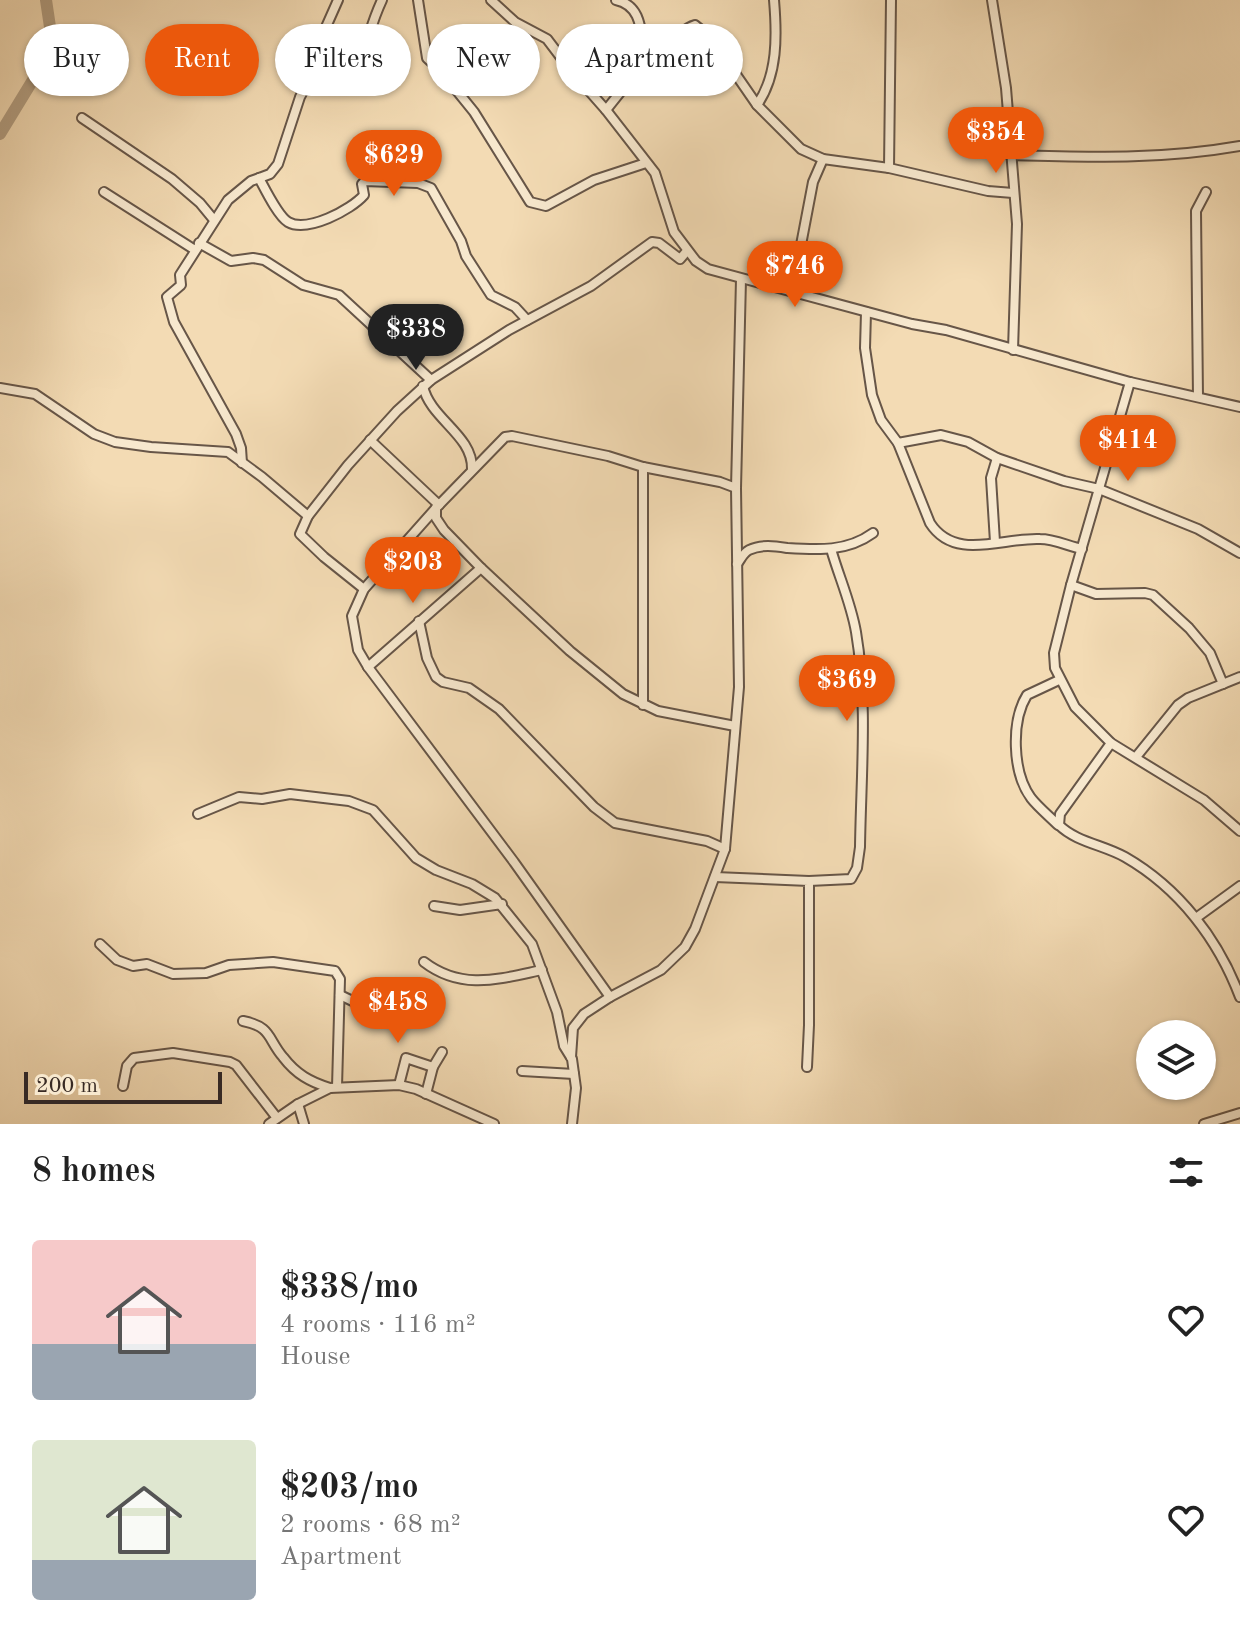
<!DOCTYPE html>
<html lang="en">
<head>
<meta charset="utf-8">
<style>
	body { margin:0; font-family:"Old Standard TT",serif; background:#f2f2f2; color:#222; height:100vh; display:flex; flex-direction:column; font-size:30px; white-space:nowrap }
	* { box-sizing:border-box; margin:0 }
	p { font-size:26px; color:#767676 }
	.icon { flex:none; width:44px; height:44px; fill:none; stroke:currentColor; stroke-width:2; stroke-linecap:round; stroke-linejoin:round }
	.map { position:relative; height:1124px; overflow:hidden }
	.details { display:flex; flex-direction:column; background:#fff; flex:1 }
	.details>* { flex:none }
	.banner { position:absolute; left:24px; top:24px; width:800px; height:72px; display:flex; gap:16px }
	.tools { position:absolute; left:1136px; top:1020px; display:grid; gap:16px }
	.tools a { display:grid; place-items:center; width:80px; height:80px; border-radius:50%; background:#fff; box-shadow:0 2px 6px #0004; font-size:40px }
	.scale { position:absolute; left:24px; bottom:20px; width:198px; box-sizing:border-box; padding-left:8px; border:4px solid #382a24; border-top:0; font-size:22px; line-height:28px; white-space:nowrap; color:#382a24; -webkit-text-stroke:6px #f7e8ce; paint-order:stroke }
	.price { position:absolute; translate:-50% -68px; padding:0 18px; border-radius:28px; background:#ea580c; color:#fff; font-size:26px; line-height:52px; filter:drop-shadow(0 2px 4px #0008) }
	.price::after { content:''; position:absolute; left:50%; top:48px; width:24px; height:18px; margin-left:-12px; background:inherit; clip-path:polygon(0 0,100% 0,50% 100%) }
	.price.selected { background:#222; color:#fff }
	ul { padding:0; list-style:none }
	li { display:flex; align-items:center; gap:24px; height:200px; padding:0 32px }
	li span { display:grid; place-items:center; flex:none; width:224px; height:160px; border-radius:8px; color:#555 }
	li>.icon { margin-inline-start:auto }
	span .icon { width:96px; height:96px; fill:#fffc; stroke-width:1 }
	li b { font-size:34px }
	h2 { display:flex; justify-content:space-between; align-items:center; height:96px; padding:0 32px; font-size:34px }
	.chip { padding:0 28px; border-radius:36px; background:#fff; box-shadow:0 2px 6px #0004; font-size:28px; line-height:72px }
	.chip.selected { background:#ea580c; color:#fff }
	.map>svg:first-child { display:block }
</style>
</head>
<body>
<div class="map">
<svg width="1240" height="1124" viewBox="0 0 1240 1124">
	<rect width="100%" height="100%" fill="#f3dbb4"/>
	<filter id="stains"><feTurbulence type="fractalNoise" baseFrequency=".0025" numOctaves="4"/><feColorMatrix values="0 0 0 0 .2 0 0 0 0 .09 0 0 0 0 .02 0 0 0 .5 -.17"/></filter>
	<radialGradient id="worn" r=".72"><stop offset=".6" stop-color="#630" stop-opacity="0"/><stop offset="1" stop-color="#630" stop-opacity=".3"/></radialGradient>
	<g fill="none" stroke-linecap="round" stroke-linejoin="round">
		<polyline stroke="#b39f83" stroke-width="12" points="0,134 53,47 46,0"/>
		<g stroke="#675648" stroke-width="12">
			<g id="minor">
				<polyline points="418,0 427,58 440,70 474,112 530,202 546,206 594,180 646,163"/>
				<polyline points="491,0 515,22 547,39 569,68 606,110 655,173 674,232 696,261 708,269 912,324 946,330 1130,382 1240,407"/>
				<polyline points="992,0 1006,88 1017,224 1013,350"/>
				<path d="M 646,60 C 666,56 675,31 695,25 L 710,37 L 757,105 L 801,149 L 823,159 L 889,168 L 988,191 L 1013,193"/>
				<polyline points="308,82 352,88"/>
				<path d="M 355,88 C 363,58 369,28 382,0"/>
				<path d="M 757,105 C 778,75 777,35 774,0"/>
				<path d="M 606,110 L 646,60 C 640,38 645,6 616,0"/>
				<polyline points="82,118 172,179 200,203 214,220"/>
				<path d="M 1010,155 C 1090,157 1161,160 1240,146"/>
				<polyline points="889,168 891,0"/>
				<path d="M 259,178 C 265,189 278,216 288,222 C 307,233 351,210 364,195 L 362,184 L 365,181 L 418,183 L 431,188 L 461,241 L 466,256 L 491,295 L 515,307 L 527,320"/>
				<polyline points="104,192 195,250"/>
				<polyline points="199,243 231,261 253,258 264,260 303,285 339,295 431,380"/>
				<polyline points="792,292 813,182 823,159"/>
				<path d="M 866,312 L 865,348 L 872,395 L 881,420 L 898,443 L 930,523 C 955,562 1003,537 1040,539 C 1054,539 1068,546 1082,549"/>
				<polyline points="1130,382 1071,585 1054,653 1055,668 1075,707 1111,743 1204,800 1240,831"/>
				<path d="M 423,386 C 430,419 473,435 472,469"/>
				<polyline points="0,388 35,394 94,434 115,442 151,447 228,452 262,477 308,516"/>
				<polyline points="1198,397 1196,211 1206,192"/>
				<polyline points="370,440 439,505"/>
				<polyline points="898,443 941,435 968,442 997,458 1064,481 1099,489 1198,529 1240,553"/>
				<polyline points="242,463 241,448 236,434 174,322 167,297 181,285 180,275 228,200 251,181 270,174 278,164 300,97 308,82 318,45 338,0"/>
				<polyline points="436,508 436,518 444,530 481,568 570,651 623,694 658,711 735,726"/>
				<polyline points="995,542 991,478 997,458"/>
				<path d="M 737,564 C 741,559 743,553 749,550 C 761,544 775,546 787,548 C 818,550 847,552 873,533"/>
				<polyline points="1071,585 1096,594 1145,593 1153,595 1189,628 1210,653 1223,684"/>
				<polyline points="364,589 324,557 300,534 308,516 348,465 397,411 431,380 509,330 591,286 652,242 659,243 680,259 687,251"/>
				<polyline points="419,621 427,658 436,677 443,682 469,688 499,709 594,807 615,823 707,841 725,849"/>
				<polyline points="368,667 481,568"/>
				<polyline points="643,705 643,467"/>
				<path d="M 1111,743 L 1060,814 L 1059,825 C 1076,842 1104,845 1125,857 C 1179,888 1218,939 1240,997"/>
				<polyline points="1136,757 1178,705 1188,698 1240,677"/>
				<polyline points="198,814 239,797 262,799 290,794 349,801 373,810 416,858 436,870 472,884 495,898 532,944 557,1012 564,1046 572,1059 576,1088 572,1124"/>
				<path d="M 1058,825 C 1049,816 1038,807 1031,798 C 1012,772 1011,721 1027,695 L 1059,680"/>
				<polyline points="715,877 809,881 809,1025 807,1067"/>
				<path d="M 809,881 L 851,879 L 857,868 L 860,847 C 861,775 868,703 856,632 C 851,603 839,577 831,549"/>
				<polyline points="434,906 460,910 502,904"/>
				<polyline points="1196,918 1240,886"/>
				<polyline points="100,944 117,960 133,966 147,964 173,974 206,973 229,965 273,962 335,971 340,979 337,1087"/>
				<path d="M 424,962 C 462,991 499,979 542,970"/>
				<polyline points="340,995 400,1024"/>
				<polyline points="610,997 514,862 368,667 358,650 352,616 364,589 436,508 505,437 512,436 608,456 643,467 720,482 736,488"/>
				<path d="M 243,1021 C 272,1027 267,1038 283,1057 C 296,1074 310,1082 330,1088"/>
				<polyline points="571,1057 573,1028 584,1014 610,997 661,970 685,947 695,929 725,849 739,687 736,488 741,279"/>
				<polyline points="522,1071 574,1074"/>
				<polyline points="399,1085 406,1058 433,1067"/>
				<polyline points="123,1086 127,1066 134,1058 173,1053 230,1062 236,1065 277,1118"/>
				<polyline points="426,1094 433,1067 442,1052"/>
				<polyline points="298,1104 304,1124"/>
				<polyline points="269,1124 298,1104 330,1088 399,1085 416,1089 494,1124"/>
				<polyline points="1204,1124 1240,1113"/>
			</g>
		</g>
		<use href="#minor" stroke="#f7e8ce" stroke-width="8"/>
	</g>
	<rect width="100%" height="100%" filter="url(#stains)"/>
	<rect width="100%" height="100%" fill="url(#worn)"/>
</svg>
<div class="tools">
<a><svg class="icon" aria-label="layers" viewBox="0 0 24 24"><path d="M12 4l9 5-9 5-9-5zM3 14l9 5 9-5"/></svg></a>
</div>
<div class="scale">200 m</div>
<b class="price" style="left:996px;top:175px">$354</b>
<b class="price" style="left:394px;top:198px">$629</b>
<b class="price" style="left:795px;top:309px">$746</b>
<b class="price selected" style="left:416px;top:372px">$338</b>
<b class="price" style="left:1128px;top:483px">$414</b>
<b class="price" style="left:413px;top:605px">$203</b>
<b class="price" style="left:847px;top:723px">$369</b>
<b class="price" style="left:398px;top:1045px">$458</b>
<div class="banner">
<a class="chip">Buy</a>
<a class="chip selected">Rent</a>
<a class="chip">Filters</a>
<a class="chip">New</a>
<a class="chip">Apartment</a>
</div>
</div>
<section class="details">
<h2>8 homes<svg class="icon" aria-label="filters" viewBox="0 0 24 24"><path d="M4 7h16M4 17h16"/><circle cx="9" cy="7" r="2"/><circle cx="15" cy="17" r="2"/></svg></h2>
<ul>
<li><span style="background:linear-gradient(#f6c9c9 65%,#9aa5b1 0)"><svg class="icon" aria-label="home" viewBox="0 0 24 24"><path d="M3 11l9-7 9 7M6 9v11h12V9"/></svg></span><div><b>$338/mo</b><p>4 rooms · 116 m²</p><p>House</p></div><svg class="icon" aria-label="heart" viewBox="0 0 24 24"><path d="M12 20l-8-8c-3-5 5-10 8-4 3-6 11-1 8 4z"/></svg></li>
<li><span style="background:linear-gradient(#dfe7d0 75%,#9aa5b1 0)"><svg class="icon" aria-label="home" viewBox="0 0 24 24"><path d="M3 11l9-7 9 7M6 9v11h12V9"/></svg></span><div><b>$203/mo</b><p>2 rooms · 68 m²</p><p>Apartment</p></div><svg class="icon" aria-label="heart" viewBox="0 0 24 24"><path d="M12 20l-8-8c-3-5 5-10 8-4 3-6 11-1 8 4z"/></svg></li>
</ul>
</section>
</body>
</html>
